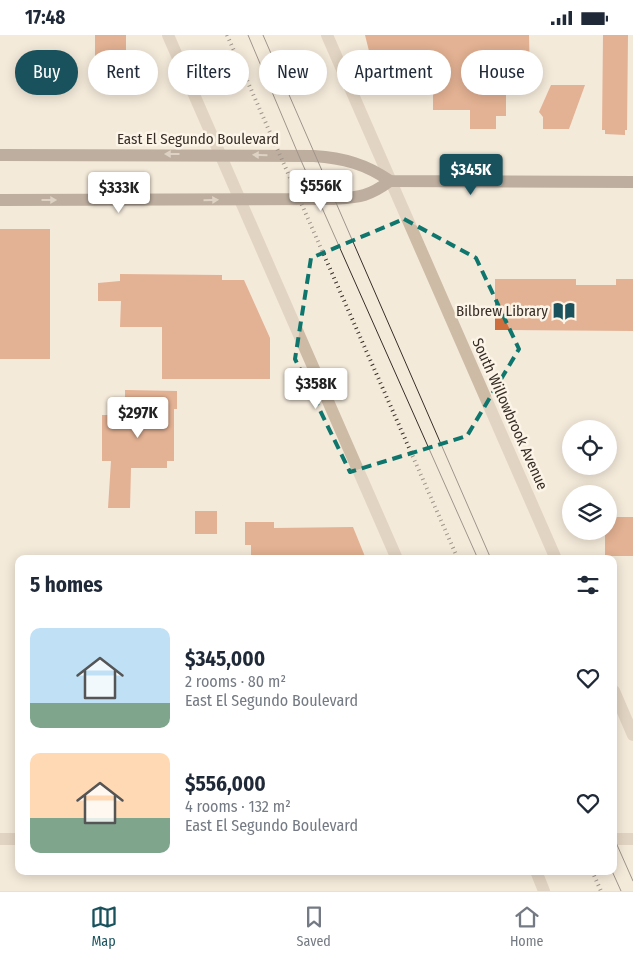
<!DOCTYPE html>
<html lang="en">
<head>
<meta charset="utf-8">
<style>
	body { margin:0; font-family:"Fira Sans Condensed",sans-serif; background:#f2f2f3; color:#1f2937; height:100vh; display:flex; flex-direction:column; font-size:19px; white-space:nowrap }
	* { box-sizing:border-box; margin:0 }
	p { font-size:16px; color:#747a83 }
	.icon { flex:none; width:28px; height:28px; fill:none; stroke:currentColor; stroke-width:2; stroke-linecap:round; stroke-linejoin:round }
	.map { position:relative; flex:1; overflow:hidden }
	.side { position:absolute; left:15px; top:520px; width:602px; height:320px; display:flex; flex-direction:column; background:#fff; border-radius:10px; box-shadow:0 2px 12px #0003 }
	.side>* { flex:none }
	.guide { position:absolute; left:15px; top:15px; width:604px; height:45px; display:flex; gap:10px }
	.controls { position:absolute; left:562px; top:385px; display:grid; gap:10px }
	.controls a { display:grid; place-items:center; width:55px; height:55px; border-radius:50%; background:#fff; box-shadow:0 2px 12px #0003; font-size:25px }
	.price { position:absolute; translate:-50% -42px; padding:0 11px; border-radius:5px; background:#fff; color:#222; font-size:16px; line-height:32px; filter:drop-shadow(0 1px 2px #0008) }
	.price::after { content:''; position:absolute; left:50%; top:30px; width:15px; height:11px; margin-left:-8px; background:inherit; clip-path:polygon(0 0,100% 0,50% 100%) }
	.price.current { background:#19525d; color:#fff }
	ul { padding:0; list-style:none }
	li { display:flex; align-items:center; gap:15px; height:125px; padding:0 15px }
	li span { display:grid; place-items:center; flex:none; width:140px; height:100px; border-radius:10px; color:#555 }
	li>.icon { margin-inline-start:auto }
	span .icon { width:60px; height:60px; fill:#fffc; stroke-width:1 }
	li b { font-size:21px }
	h2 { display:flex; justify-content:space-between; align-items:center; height:60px; padding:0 15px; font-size:21px }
	.chip { padding:0 18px; border-radius:22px; background:#fff; box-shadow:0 2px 12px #0003; font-size:18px; line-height:45px }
	.chip.current { background:#19525d; color:#fff }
	.status { display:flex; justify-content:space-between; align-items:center; height:35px; padding:0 25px; background:#fff; direction:ltr }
	.status svg { height:14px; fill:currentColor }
	.dock { display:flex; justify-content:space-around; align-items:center; height:70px; border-top:1px solid #e0e1e3; background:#fff; font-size:14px; color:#747a83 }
	.dock a { display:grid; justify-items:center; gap:2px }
	.dock .current { color:#19525d }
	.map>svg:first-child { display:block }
</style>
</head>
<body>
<div class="status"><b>17:48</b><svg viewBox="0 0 49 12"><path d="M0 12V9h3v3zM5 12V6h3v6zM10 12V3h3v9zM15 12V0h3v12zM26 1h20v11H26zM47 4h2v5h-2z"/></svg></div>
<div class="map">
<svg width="633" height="856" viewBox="0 0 633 856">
	<rect width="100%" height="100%" fill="#f4eada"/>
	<g fill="#cf6e3d">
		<polygon points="95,0 126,0 126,19 142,19 142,43 126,43 126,52 106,52 106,43 95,43"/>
		<polygon points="365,0 529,0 530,45 516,45 506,30 506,81 496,81 496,94 470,94 470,75 433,75 433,56 382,57 376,44"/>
		<polygon points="603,0 628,0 627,95 625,95 625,100 605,99 605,95 602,95"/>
		<polygon points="551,50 585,50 569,94 543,94 543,82 539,77"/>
		<rect x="0" y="194" width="50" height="130"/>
		<polygon points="120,239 222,240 222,245 244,245 270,303 270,344 162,344 162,292 120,292 121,266 98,266 98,248 120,246"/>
		<polygon points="495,244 576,244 576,250 616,250 616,244 633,244 633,296 495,295"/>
		<polygon points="125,355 177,356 177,374 174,374 174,426 167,426 167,433 131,433 130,473 108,473 111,426 102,426 102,380 112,380 112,376 125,376"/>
		<rect x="195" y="476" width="22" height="23"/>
		<polygon points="609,482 633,482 633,521 605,521 605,496 609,496"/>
		<polygon points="245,487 274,487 274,493 353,492 366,524 251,524 251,510 245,510"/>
	</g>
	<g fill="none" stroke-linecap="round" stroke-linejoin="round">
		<g stroke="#cdbba5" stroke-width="12">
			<polyline points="168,0 397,524"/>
			<polyline points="327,0 556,524"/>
			<polyline points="614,656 633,700"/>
			<polyline points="0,804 19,804"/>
			<polyline points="614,804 633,804"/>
			<polyline points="536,836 544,856"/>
		</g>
		<g stroke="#7b6757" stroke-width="12">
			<path d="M 0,120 L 314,121 C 343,123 366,129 390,146 L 633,147"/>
			<path d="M 0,165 L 333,164 C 360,162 368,162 390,146"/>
		</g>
		<g stroke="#382e27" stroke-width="1">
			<polyline points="248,0 299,121 478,524"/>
			<polyline points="263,0 491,524"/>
			<polyline points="614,803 633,846"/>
			<polyline points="612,836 621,856"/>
		</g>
		<g stroke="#382e27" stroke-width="4" stroke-dasharray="1 4" stroke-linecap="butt">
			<polyline points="227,0 458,524"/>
			<polyline points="592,836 601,856"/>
		</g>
	</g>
	<defs><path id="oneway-solid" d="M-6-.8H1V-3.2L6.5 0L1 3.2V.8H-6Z" transform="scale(1.25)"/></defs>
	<g fill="#c1b5a6">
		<use href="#oneway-solid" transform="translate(172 119) rotate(180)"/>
		<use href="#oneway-solid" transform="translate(260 120) rotate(-179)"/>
		<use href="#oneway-solid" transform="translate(49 165)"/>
		<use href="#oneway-solid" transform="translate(211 165) rotate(-2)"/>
	</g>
	<path d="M0 0H633V856H0ZM 404,184 L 476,223 L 519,314 L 467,401 L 350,437 L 295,324 L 311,223 Z" fill="#f4eada" fill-opacity=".55" fill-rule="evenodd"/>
	<path fill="none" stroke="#0f766e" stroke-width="4" stroke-dasharray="10 6" stroke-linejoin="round" d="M 404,184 L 476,223 L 519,314 L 467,401 L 350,437 L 295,324 L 311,223 Z"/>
	<defs>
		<g id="library-bare" transform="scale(1.725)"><path d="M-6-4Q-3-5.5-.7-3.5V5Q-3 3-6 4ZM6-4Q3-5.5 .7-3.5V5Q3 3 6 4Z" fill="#19525d" stroke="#fbf4e7" stroke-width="2.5" paint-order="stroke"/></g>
	</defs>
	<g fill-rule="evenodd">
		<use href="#library-bare" x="564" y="276"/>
	</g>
	<g text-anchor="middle" stroke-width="5" stroke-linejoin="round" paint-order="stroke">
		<g font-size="15" fill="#382e27" stroke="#fbf4e7">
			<text x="198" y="109">East El Segundo Boulevard</text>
			<text transform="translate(510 379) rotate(66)" y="5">South Willowbrook Avenue</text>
		</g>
		<g font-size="15" fill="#382e27" stroke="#fbf4e7" text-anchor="end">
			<text x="548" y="281">Bilbrew Library</text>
		</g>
	</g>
</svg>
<div class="controls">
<a><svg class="icon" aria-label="locate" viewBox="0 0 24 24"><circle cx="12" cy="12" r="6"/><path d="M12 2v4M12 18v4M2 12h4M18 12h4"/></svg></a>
<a><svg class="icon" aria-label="layers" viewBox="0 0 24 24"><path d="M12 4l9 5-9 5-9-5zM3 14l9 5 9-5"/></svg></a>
</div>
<b class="price current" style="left:471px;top:161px">$345K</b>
<b class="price" style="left:321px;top:177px">$556K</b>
<b class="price" style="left:119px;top:179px">$333K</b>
<b class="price" style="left:316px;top:375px">$358K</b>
<b class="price" style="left:138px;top:404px">$297K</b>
<div class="guide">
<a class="chip current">Buy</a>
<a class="chip">Rent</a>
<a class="chip">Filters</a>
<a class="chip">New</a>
<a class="chip">Apartment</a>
<a class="chip">House</a>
</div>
<section class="side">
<h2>5 homes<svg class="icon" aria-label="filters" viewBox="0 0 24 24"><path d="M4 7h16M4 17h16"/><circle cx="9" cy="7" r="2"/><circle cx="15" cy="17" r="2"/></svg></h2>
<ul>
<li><span style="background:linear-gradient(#bfe0f5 75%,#7fa58c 0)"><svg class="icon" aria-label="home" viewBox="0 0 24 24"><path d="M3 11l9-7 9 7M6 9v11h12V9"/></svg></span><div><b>$345,000</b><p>2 rooms · 80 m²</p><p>East El Segundo Boulevard</p></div><svg class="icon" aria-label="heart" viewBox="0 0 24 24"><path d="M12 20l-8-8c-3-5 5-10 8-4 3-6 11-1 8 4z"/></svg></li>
<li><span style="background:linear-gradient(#ffd9b3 65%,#7fa58c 0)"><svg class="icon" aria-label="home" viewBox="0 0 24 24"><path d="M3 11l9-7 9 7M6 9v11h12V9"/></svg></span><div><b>$556,000</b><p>4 rooms · 132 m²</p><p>East El Segundo Boulevard</p></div><svg class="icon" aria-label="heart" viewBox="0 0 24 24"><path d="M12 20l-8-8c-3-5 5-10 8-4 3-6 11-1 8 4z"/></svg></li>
</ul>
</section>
</div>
<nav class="dock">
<a class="current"><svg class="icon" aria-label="map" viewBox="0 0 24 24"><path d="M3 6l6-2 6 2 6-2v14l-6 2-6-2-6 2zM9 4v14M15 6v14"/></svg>Map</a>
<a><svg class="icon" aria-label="saved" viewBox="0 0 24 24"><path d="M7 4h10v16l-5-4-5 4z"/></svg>Saved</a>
<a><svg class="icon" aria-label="home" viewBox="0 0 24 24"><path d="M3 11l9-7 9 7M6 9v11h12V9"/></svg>Home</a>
</nav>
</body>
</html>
